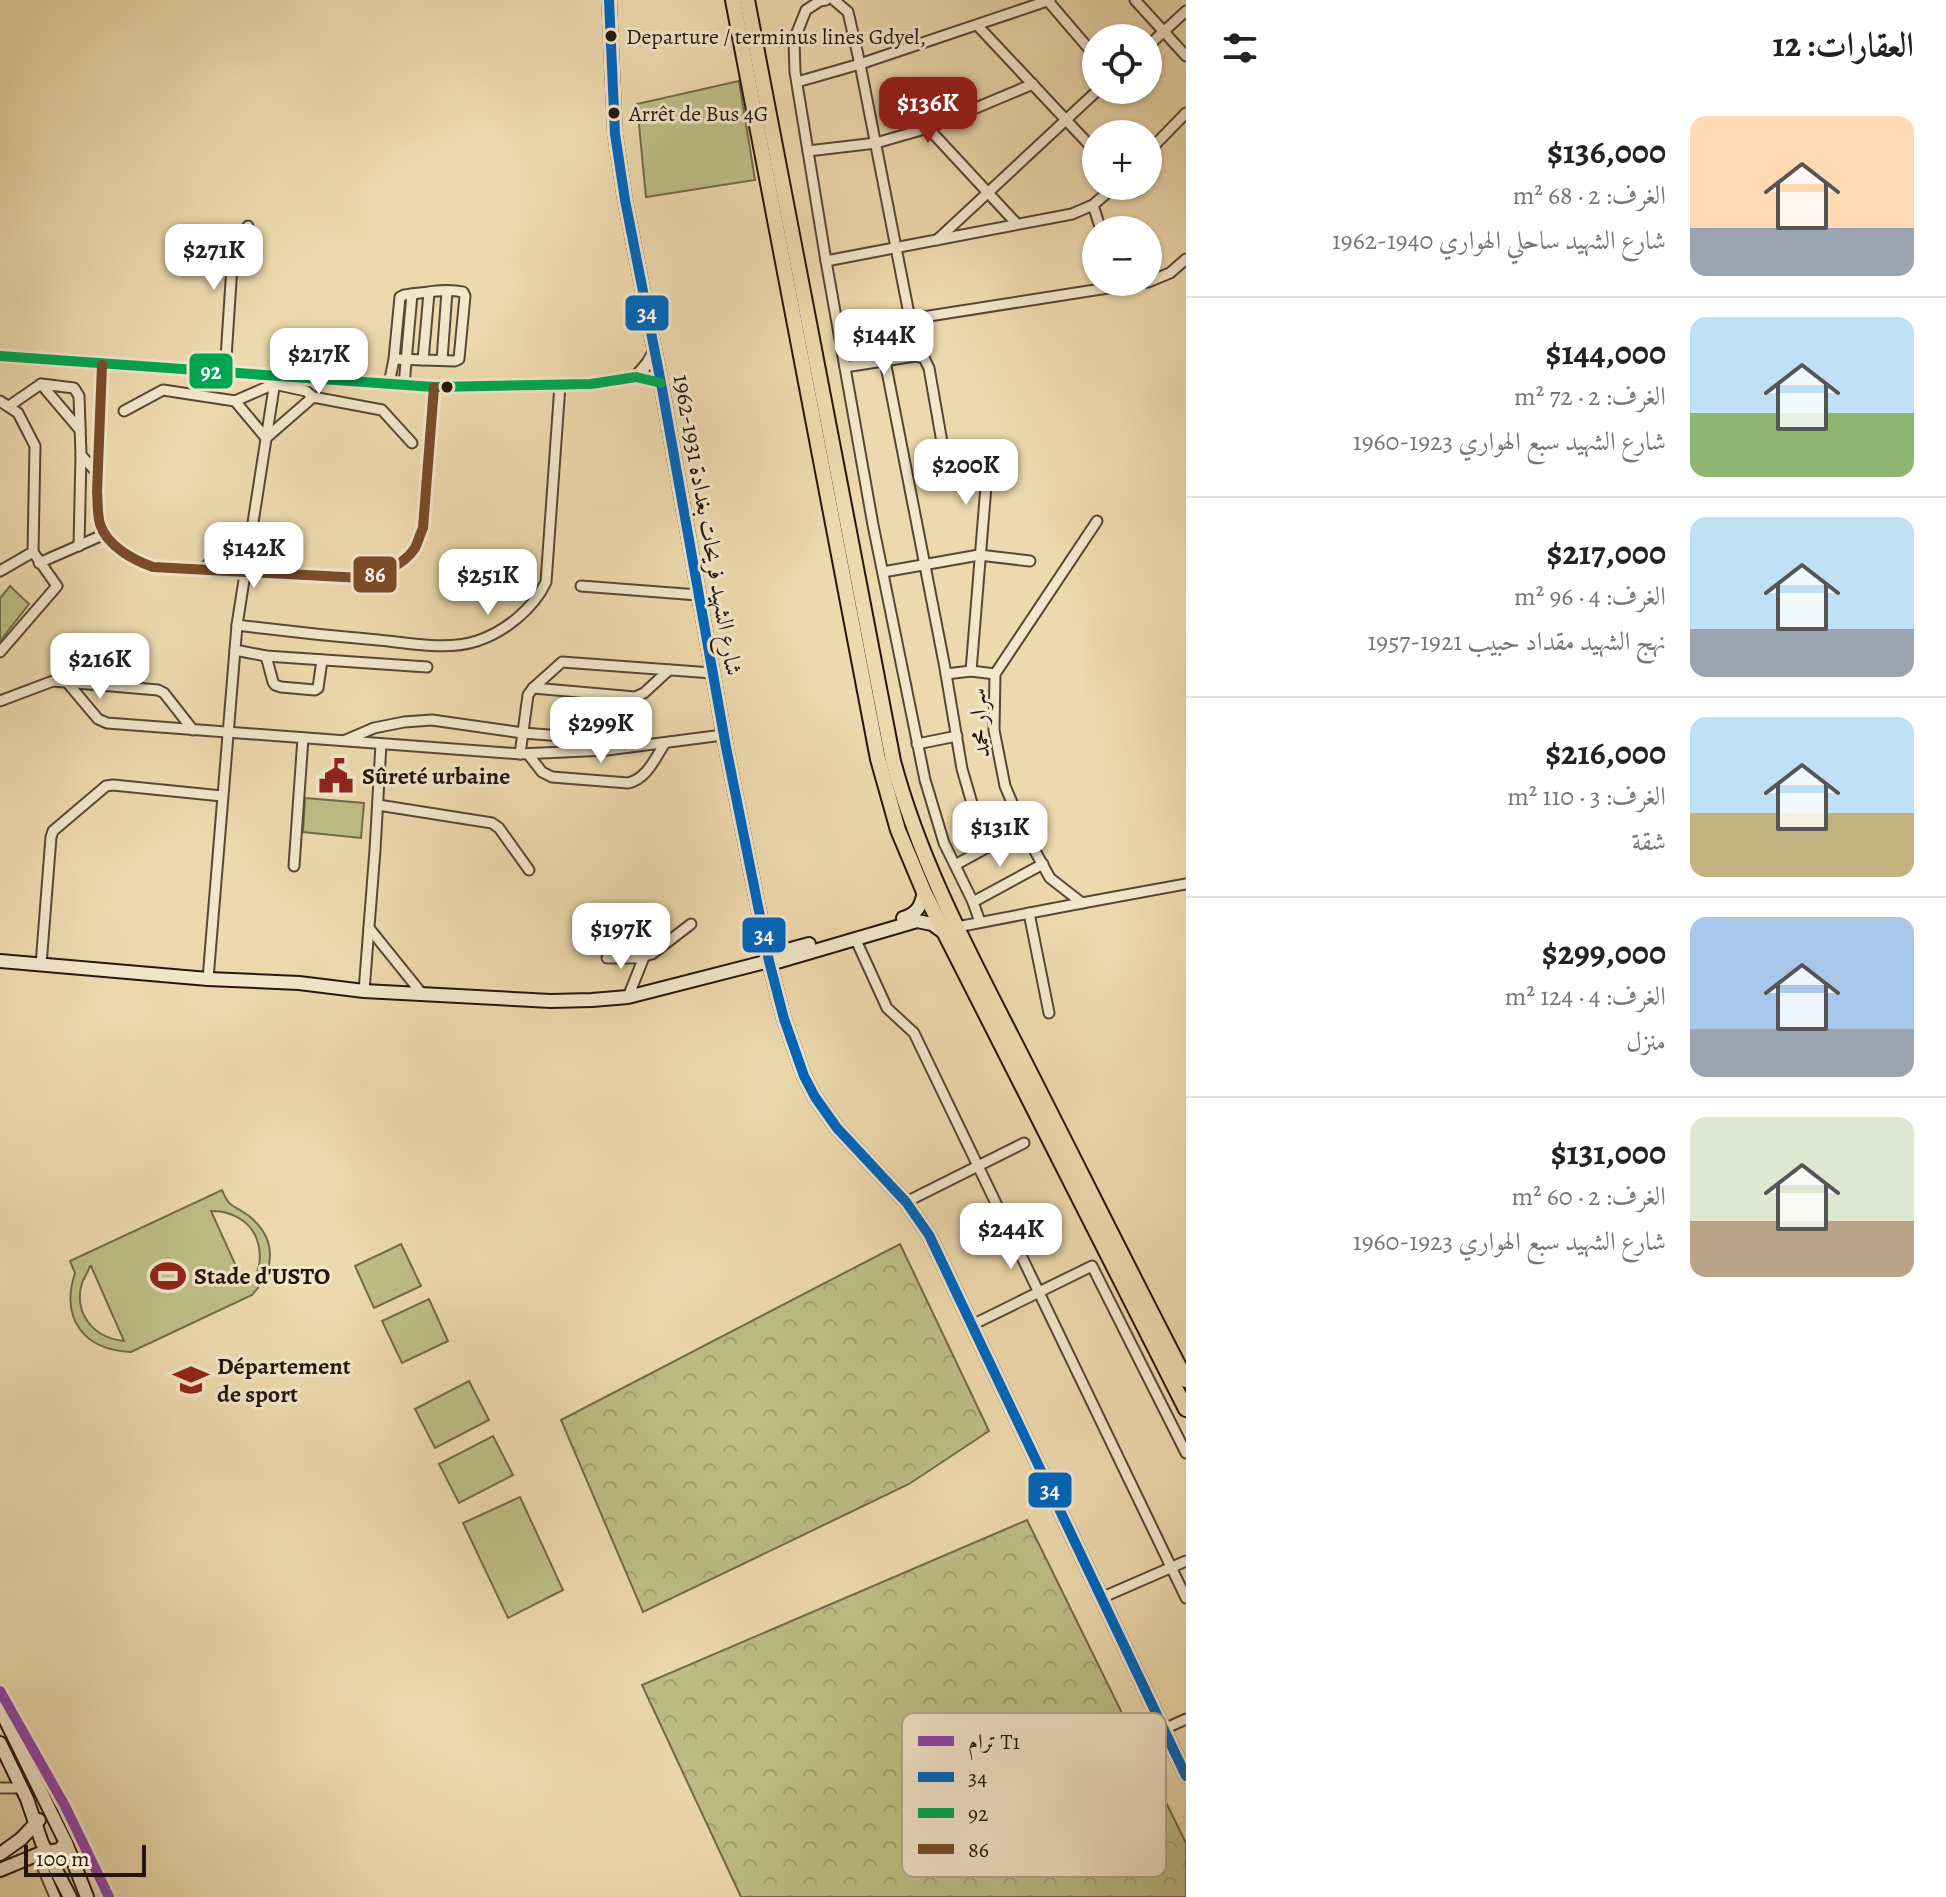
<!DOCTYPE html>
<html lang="ar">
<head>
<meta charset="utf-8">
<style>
	body { margin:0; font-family:Alegreya,Amiri,serif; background:#f2f2f2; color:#222; direction:rtl; height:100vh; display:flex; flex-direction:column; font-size:30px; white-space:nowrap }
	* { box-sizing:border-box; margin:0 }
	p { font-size:26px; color:#767676 }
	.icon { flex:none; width:44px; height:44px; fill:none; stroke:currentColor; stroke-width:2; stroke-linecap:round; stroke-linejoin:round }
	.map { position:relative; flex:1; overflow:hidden; direction:ltr }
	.details { display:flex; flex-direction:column; background:#fff; width:760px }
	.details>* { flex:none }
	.controls { position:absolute; left:1082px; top:24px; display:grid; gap:16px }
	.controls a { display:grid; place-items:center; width:80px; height:80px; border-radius:50%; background:#fff; box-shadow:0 2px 6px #0004; font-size:40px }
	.scale { position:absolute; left:24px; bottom:20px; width:122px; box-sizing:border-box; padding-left:8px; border:4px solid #26150e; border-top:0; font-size:22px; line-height:28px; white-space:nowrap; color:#26150e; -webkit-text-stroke:6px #f3e6ca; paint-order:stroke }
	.price { position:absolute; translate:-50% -68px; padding:0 18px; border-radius:16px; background:#fff; color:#222; font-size:26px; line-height:52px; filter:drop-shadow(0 2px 4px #0008) }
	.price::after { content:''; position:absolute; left:50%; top:48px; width:24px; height:18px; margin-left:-12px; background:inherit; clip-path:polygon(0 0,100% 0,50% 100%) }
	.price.active { background:#8f2418; color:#fff }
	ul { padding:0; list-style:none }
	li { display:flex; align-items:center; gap:24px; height:200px; padding:0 32px }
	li+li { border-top:2px solid #e0e0e0 }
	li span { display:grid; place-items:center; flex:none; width:224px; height:160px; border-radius:16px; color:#555 }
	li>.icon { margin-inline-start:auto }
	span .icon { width:96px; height:96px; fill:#fffc; stroke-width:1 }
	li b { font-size:34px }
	h2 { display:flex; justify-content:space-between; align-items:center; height:96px; padding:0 32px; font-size:34px }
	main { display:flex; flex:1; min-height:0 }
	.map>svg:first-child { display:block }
</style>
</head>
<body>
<main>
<section class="details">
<h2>العقارات: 12<svg class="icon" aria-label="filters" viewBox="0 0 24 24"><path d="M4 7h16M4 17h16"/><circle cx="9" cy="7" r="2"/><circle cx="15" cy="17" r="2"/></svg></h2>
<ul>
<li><span style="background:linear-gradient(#ffd9b3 70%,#9aa5b1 0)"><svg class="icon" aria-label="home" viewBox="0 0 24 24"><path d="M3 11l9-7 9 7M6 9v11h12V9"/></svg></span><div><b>$136,000</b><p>الغرف: 2 · 68 m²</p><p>شارع الشهيد ساحلي الهواري 1940-1962</p></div></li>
<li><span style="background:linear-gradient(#bfe0f5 60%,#8fb573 0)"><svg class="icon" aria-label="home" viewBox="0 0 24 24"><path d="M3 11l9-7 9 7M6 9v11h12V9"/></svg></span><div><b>$144,000</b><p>الغرف: 2 · 72 m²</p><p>شارع الشهيد سبع الهواري 1923-1960</p></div></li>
<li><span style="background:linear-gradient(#bfe0f5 70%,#9aa5b1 0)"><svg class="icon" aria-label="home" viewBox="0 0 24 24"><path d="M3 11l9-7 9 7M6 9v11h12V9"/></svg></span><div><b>$217,000</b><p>الغرف: 4 · 96 m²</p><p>نهج الشهيد مقداد حبيب 1921-1957</p></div></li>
<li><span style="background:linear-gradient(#bfe0f5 60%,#c2b280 0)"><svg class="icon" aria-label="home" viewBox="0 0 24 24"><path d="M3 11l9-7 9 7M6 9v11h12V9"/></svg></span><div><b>$216,000</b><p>الغرف: 3 · 110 m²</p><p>شقة</p></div></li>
<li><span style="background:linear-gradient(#a9c7e8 70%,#9aa5b1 0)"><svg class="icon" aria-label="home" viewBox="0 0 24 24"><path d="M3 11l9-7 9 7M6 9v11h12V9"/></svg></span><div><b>$299,000</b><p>الغرف: 4 · 124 m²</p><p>منزل</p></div></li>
<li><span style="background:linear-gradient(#dfe7d0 65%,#b9a48a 0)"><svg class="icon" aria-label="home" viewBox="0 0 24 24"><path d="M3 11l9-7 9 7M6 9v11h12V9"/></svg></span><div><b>$131,000</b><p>الغرف: 2 · 60 m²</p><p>شارع الشهيد سبع الهواري 1923-1960</p></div></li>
</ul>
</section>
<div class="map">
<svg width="1186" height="1897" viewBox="0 0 1186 1897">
	<defs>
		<pattern id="forest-crowns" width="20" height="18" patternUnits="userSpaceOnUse" patternTransform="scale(2)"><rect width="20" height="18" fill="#bebe86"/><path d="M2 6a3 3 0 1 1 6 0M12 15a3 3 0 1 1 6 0" fill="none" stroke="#a3a272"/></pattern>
	</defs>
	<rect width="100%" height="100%" fill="#edd9ad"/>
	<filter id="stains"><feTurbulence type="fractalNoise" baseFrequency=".0025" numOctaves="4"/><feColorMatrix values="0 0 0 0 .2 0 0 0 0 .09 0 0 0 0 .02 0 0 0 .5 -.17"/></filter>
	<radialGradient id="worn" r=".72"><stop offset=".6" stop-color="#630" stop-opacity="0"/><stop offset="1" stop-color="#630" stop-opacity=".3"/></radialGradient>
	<g fill="url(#forest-crowns)" stroke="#726a4a" stroke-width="2">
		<polygon points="900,1244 989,1431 909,1484 643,1612 561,1420"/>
		<polygon points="1027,1520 1186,1843 1186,1897 741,1897 642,1685"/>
	</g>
	<g fill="#bebe86" stroke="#726a4a" stroke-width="2" fill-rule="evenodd">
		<polygon points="739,81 755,180 646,197 637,104"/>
		<polygon points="10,586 29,604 0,641 0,598"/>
		<polygon points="305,798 364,803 361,838 303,832"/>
		<path d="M 222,1190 C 230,1210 234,1204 249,1216 C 277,1239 276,1269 252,1295 L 131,1352 C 84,1350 60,1319 75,1273 L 70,1261 ZM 211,1211 C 223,1211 237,1215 247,1224 C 264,1240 265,1274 245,1286 ZM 90,1266 L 91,1266 L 124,1341 C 94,1338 73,1314 82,1283 C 84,1278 88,1272 90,1266 Z"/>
		<polygon points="401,1244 421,1286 374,1308 355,1266"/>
		<polygon points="429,1299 448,1341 402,1363 382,1321"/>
		<polygon points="469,1381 489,1420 435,1448 415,1409"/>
		<polygon points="493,1436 513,1475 459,1503 439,1464"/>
		<polygon points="520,1497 563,1590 508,1618 463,1523"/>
	</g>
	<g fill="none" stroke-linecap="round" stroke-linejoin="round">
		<g stroke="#584636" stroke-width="13">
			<g id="minor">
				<polyline points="826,0 820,1 806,10 794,40 795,72 826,261 873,525 925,780 944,843 973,902 980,922"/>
				<polyline points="834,0 848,12 860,64 910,319"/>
				<polyline points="1135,0 1186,56"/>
				<polyline points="1048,1 1096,57"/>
				<polyline points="977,25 1096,152"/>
				<polyline points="1148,46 1186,11"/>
				<polyline points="797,82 860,64 1050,0"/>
				<polyline points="928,128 1017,224"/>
				<polyline points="808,151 876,143 928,128 1033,84"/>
				<polyline points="1148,152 1186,113"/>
				<polyline points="1129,186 1136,191"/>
				<polyline points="1093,205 1101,230"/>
				<polyline points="937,240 1098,90"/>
				<polyline points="826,261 1072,214 1093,205 1115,186"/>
				<polyline points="1148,282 1170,273 1186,259"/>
				<polyline points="839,333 910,319 1146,282"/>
				<polyline points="423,360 429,293"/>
				<polyline points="442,360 447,291"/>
				<polyline points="885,361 945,668 962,769 976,817 987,847"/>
				<path d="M 102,365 L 97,492 C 98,502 97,513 100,524 C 107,546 133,560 153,567 L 362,578 C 382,573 403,566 415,548 C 418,542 420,534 423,528 L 434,387"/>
				<polyline points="845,367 915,356 924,358 929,368 943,448 978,474 986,486 971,671"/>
				<polyline points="225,373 232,266 236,246 248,226"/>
				<polyline points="41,384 80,430"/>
				<path d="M 389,384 L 394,359 L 400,297 L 404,295 C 423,293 445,288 463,292 L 465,296 L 459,359 L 455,361 L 394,359"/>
				<polyline points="404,385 412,294"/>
				<polyline points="0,401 18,413 35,446 33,552 0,571"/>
				<polyline points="235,401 266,438 313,397 382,410 412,443"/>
				<polyline points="9,406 41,384 74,388 79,396 81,455 98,474"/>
				<polyline points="124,411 163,390 235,401 274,384 306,391 313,397"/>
				<polyline points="79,546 81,455"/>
				<polyline points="39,563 105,534"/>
				<polyline points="201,570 252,528 293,575"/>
				<polyline points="883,572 979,555 1030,561"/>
				<polyline points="581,586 698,595"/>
				<path d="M 237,625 C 284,631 331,636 378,640 C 410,643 446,651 477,641 C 505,632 534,608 546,582 L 560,385"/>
				<polyline points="235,650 266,656 427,667"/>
				<polyline points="0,652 57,586 33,552"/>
				<polyline points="266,656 273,682 275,685 281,687 315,690 318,688 322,660"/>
				<polyline points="946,674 971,671 995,674"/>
				<polyline points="66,681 98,719 107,723 520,754 607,750 723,735"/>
				<polyline points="533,688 635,697 644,693 669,670"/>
				<polyline points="0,701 53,681 158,690 164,693 193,730"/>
				<polyline points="346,740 374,728 404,722 432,720 523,733 600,739"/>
				<polyline points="917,744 957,736"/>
				<polyline points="520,754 528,695 533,688 562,662 712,673"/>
				<path d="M 528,754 L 542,772 L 552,777 L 628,783 C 647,779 655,758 665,743"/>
				<polyline points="378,805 492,823 499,828 529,870"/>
				<polyline points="955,865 1023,828"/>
				<polyline points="294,866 303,738"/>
				<polyline points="973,902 1043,864"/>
				<polyline points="1082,903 1186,884"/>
				<polyline points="1029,913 1049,1013"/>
				<polyline points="957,927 1082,903 1050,878 1025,833 1005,786 994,730 995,674 1097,521"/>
				<polyline points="369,928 423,995"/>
				<polyline points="855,938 887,1008 914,1033 1186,1598"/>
				<polyline points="607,958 636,958 652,954 691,924"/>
				<polyline points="41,965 51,837 53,831 106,786 113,785 222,796"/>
				<polyline points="208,979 237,625 276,375"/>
				<polyline points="364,991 375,850 381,744"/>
				<polyline points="628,997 644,957"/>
				<polyline points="906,1202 1024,1143"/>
				<polyline points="972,1325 1092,1266 1186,1453"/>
				<polyline points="1101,1598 1186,1561"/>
				<polyline points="1164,1729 1186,1719"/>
				<polyline points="0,1788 21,1788"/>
				<polyline points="37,1854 55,1897"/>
			</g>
		</g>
		<g stroke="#584636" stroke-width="15">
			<g id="tertiary">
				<polyline points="0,356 434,387 591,384 636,377 661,383"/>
				<polyline points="636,377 648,363 654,352"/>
			</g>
		</g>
		<g stroke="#26150e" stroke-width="16">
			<g id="secondary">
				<polyline points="609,0 615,134 625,200 661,383 726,747 769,961 784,1019 804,1076 815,1097 837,1128 906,1202 929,1235 1186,1776"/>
				<path d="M 903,918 C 918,914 921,905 924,892"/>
				<polyline points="0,961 208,979 299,983 364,991 551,1001 592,1000 628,997 769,961 777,962 917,921 932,924 943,932"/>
				<polyline points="769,961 776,953 809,944"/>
				<polyline points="0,1709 66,1843 87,1897"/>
				<polyline points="0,1743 27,1799 42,1843 70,1897"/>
				<polyline points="0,1854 21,1839 39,1820"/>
				<polyline points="0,1870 41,1853 59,1850 66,1843"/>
			</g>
		</g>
		<g stroke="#26150e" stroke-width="18">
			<g id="trunk">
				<polyline points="733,0 878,759 898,830 924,892 1186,1409"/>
				<path d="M 747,0 L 893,761 C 921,867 975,964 1024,1061 C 1078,1167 1131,1274 1186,1380"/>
			</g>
		</g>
		<use href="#minor" stroke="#f3e6ca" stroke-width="9"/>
		<use href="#tertiary" stroke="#f3e6ca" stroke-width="11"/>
		<use href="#secondary" stroke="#f3e6ca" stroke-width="12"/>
		<use href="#trunk" stroke="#edd9ad" stroke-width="14"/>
		<g stroke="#f3e6ca" stroke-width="16">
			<polyline id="bus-1" points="609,0 615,134 625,200 661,383 726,747 769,961 784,1019 804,1076 815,1097 837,1128 906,1202 929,1235 1186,1776"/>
		</g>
		<g stroke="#f3e6ca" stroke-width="16">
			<polyline id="bus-2" points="0,356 434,387 591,384 636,377 661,383"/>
		</g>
		<g stroke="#f3e6ca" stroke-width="16">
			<path id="bus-3" d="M 102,365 L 97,492 C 98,502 97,513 100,524 C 107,546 133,560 153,567 L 362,578 C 382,573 403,566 415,548 C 418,542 420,534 423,528 L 434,387"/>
		</g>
		<use href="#bus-1" stroke="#0065bd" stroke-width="10"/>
		<use href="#bus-2" stroke="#00a651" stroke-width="10"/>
		<use href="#bus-3" stroke="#7a4b2a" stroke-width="10"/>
		<g stroke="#f3e6ca" stroke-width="16">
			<polyline id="tram-1" points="0,1691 65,1806 109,1897"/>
		</g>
		<use href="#tram-1" stroke="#8e44ad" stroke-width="10"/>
	</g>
	<defs>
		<g id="civic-bare" transform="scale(2.76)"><path d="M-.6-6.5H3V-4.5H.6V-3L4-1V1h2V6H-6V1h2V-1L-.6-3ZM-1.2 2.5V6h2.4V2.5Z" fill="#8f2418" stroke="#f3e6ca" stroke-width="2.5" paint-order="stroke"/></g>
		<g id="stadium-bare" transform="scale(2.76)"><path d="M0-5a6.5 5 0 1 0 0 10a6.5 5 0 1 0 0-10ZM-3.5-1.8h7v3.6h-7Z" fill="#8f2418" stroke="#f3e6ca" stroke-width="2.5" paint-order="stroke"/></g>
		<g id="university-bare" transform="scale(2.76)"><path d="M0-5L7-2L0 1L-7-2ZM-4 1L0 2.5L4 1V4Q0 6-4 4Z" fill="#8f2418" stroke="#f3e6ca" stroke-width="2.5" paint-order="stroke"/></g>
	</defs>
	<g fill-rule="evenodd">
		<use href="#civic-bare" x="336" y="776"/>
		<use href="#stadium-bare" x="168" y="1276"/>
		<use href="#university-bare" x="191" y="1380"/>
	</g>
	<g fill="#26150e" stroke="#f3e6ca" stroke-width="3">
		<circle cx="611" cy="36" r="7"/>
		<circle cx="614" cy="113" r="7"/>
		<circle cx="447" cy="387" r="7"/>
	</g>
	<g text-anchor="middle" stroke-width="6" stroke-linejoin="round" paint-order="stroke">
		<g font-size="22" fill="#26150e" stroke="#f3e6ca" text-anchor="start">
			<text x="626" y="44">Departure / terminus lines Gdyel,</text>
			<text x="629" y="121">Arrêt de Bus 4G</text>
		</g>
		<g font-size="24" fill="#26150e" stroke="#f3e6ca">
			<text transform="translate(708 525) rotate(80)" y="8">شارع الشهيد فريحات بغدادة 1931-1962</text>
			<text transform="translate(979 723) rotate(-94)" y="8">سرار محمد</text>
		</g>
		<g font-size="24" font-weight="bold" fill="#26150e" stroke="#f3e6ca" text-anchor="start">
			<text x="362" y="784">Sûreté urbaine</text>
			<text x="194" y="1284">Stade d'USTO</text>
			<text x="217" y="1374">Département<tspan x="217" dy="28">de sport</tspan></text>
		</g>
	</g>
	<rect x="902" y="1713" width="264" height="164" rx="12" fill="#f3e6ca" stroke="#b6a792" stroke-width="2"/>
	<rect x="918" y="1736" width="36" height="10" fill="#8e44ad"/>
	<rect x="918" y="1772" width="36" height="10" fill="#0065bd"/>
	<rect x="918" y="1808" width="36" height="10" fill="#00a651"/>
	<rect x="918" y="1844" width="36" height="10" fill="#7a4b2a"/>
	<g font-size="22" fill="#26150e">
		<text x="968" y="1749">ترام T1</text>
		<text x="968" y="1785">34</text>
		<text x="968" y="1821">92</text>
		<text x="968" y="1857">86</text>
	</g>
	<g stroke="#f3e6ca" stroke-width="3">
		<rect x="624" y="294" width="46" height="38" rx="8" fill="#0065bd"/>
		<rect x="188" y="352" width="46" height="38" rx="8" fill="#00a651"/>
		<rect x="352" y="555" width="46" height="39" rx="8" fill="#7a4b2a"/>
		<rect x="741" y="916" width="46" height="38" rx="8" fill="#0065bd"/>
		<rect x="1027" y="1471" width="46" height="38" rx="8" fill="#0065bd"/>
	</g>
	<g font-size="22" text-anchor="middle" font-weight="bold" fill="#fff">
		<text x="647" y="321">34</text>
		<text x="211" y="379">92</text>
		<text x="375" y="582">86</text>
		<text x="764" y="943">34</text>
		<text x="1050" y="1498">34</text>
	</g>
	<rect width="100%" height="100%" filter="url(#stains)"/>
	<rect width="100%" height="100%" fill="url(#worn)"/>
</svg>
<div class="controls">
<a><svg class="icon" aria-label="locate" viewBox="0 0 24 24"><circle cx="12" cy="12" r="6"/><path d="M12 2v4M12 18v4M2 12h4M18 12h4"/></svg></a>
<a>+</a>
<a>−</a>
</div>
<div class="scale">100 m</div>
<b class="price active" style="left:928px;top:145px">$136K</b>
<b class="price" style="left:214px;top:292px">$271K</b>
<b class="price" style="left:884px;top:377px">$144K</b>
<b class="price" style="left:319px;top:396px">$217K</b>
<b class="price" style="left:966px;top:507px">$200K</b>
<b class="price" style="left:254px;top:590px">$142K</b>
<b class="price" style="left:488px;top:617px">$251K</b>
<b class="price" style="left:100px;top:701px">$216K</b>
<b class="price" style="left:601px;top:765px">$299K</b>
<b class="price" style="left:1000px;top:869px">$131K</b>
<b class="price" style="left:621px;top:971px">$197K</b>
<b class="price" style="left:1011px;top:1271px">$244K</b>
</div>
</main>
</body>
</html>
